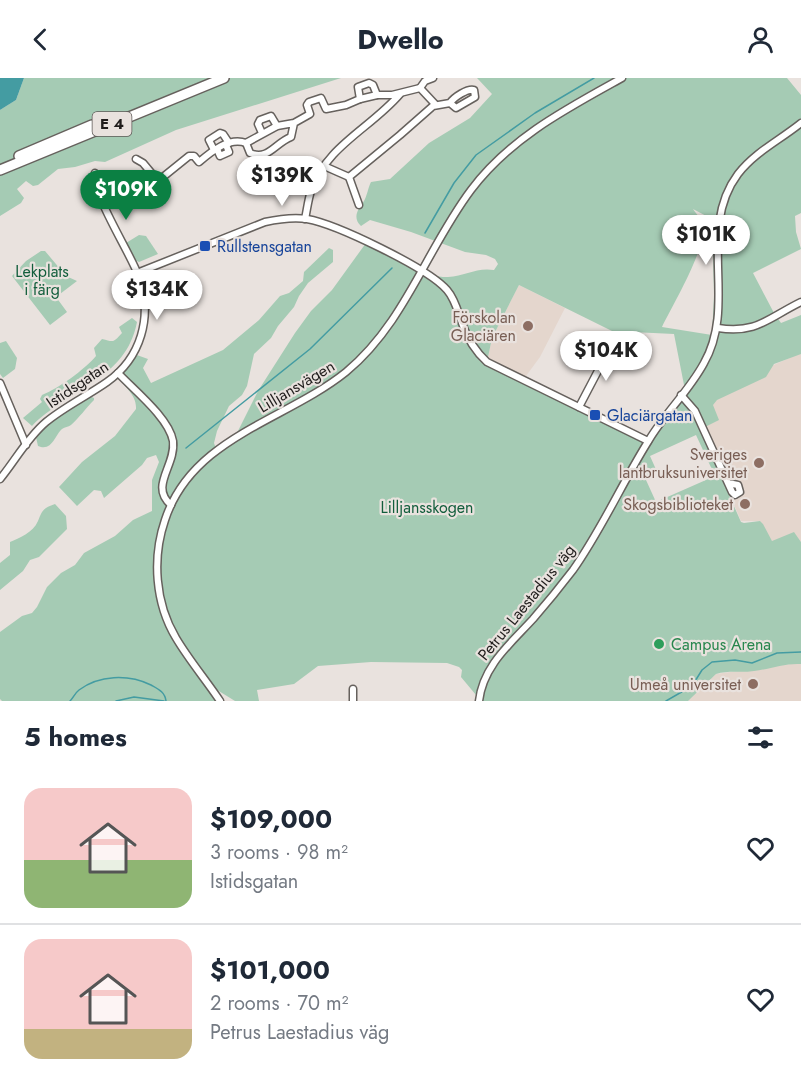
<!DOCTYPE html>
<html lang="en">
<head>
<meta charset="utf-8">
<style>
	body { margin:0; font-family:Jost,sans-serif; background:#f2f2f3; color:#1f2937; height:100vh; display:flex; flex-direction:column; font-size:22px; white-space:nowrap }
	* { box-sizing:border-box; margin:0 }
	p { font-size:20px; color:#747a83 }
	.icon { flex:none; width:33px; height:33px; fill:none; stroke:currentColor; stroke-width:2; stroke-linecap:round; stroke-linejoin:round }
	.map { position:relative; height:623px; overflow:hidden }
	.side { display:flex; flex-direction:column; background:#fff; flex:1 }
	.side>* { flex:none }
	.price { position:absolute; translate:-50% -51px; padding:0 14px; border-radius:21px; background:#fff; color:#222; font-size:20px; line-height:39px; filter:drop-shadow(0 2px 3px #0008) }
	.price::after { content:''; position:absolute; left:50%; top:36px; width:18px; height:14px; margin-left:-9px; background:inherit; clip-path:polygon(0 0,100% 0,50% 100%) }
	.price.active { background:#0b8043; color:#fff }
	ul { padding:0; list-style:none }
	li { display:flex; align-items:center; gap:18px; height:150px; padding:0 24px }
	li+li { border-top:2px solid #e0e1e3 }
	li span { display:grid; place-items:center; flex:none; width:168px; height:120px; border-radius:18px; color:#555 }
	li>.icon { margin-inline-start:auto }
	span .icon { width:72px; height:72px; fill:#fffc; stroke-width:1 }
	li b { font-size:26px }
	h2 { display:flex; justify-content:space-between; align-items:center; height:72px; padding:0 24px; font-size:26px }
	header { display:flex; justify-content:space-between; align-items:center; height:78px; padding:0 24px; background:#fff; font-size:27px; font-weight:700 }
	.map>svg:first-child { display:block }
</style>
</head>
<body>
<header><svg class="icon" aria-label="back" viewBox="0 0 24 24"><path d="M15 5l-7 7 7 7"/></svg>Dwello<svg class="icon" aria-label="person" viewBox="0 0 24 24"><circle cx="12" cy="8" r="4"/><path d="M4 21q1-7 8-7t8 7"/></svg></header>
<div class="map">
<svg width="801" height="623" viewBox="0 0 801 623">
	<rect width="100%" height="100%" fill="#e9e2de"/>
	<g fill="#e4d6cd">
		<polygon points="519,207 565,230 540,279 523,302 487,284 492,260"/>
		<polygon points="801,275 801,464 794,455 774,464 771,462 760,443 741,443 692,328 698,320"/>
		<polygon points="791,586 801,586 801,623 688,623 716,596"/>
	</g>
	<g fill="#a5cbb4" fill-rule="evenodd">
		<polygon points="24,0 341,0 176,52 105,84 95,83 75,89 58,91 38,107 33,108 26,103 17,111 24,120 21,125 0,138 0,32 16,22"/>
		<path d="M 477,0 L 787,0 L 801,17 L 801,135 L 795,138 L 796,154 L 801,171 L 753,195 L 774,235 L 781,245 L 801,237 L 801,276 L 774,286 L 766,299 L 717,322 L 713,327 L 719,342 L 707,348 L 699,349 L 741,444 L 744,445 L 760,443 L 763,446 L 772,463 L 794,454 L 801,464 L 801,586 C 785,585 770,591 754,593 C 741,595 728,592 716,596 L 688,623 L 481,623 L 461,599 L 462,592 L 459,589 L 447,585 L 371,584 L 318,588 L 294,606 L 257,612 L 259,623 L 235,623 L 209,607 L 220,623 L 2,623 L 0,621 L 0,554 L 22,538 L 32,535 L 37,529 L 47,509 L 61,495 L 75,487 L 84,475 L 115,458 L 133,442 L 152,433 L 152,402 L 159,384 L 156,377 L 147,380 L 142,387 L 104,420 L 101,413 L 94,412 L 77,428 L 59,409 L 82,384 L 115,358 L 136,331 C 137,316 123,309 117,296 L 134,276 L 148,281 L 143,290 L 151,305 L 223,272 L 259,242 L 280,218 L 289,215 L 303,203 L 304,194 L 329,170 L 333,172 L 333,184 L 308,205 L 299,218 L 294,229 L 278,248 L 271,260 L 254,276 L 247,308 L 242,317 L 229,328 L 217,353 L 214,365 L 216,371 L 234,361 L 258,313 L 295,255 L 311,233 L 332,212 L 366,165 C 388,176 423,200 448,199 C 465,198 477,189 494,192 L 498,186 L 495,181 L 486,177 L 465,174 L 411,154 L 370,142 L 361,148 C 352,140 358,131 364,123 C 367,118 368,110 371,104 L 390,101 L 429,65 L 470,40 L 492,16 ZM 693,131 L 712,141 L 714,217 L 712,257 L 662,249 C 672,228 708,168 703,146 C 701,140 696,136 693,131 ZM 519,207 L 612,253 L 674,256 L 685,312 L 648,363 L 487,284 L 492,260 ZM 696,357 L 715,398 L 656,424 L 646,402 L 658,396 L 650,378 Z"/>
		<polygon points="139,157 146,158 158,176 139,184 135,182 126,165"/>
		<polygon points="41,173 45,173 66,198 77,203 56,219 67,234 50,247 12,198 26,183"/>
		<path d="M 132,240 L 137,244 C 126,302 68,311 32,348 L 23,340 L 42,324 L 40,321 L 42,317 C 59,310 84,292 96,278 L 94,270 L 102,261 C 114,264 113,265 122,255 L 119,249 Z"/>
		<polygon points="6,263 17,280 15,291 3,300 0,296 0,265"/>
		<path d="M 87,317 L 94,320 L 94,322 C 86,330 79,340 71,347 C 68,349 65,349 62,351 C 55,357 52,374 38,368 L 35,355 Z"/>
		<path d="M 55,426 L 66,438 L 67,451 L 39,479 L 30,482 L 23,493 L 0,512 L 0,485 L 10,477 L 10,464 C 19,460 33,455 38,443 C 42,433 43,430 55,426 Z"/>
	</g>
	<polygon fill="#449ca2" points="0,0 24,0 16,22 0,32"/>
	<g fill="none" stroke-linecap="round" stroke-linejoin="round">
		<g stroke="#449ca2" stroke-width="1.5">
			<polyline points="425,155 454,105 476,77 535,35 594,0"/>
			<polyline points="186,370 310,271 392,190"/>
			<path d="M 70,623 C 73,620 75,615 79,612 C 99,597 128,596 151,607 C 158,611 165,614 166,623"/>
			<polyline points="116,623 134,619 164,623"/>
			<polyline points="666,623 692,608 702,592 712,584 735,582 752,585 777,575 801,574"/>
		</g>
		<g stroke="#66615d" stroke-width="9">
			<g id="minor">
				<polyline points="420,10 425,3 433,0"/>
				<polyline points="360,21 377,17"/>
				<path d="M 294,45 L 277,48 L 246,65 L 250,75 C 268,83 275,65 291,59 L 294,45 L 310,36 L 307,27 L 309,24 L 321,20 L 326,31 L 346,27 L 360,21 L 358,9 L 369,5 L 373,7 L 377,17 L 392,17 L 420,10 L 435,26"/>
				<polyline points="262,55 258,46 260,42 271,38 277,48"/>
				<polyline points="217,71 220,78 229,74 226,67"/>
				<polyline points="214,72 209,62 220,55 223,56 229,65"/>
				<path d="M 136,81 L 143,85 L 158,103 L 189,78 L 194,78 L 199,84 C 212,73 229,59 246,65"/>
				<polyline points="324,88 349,99"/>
				<path d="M 359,127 L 349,99 L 400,57 L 433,28 L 450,25 C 454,19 468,10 474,12 L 475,19 L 456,30 L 450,25"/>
				<path d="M 305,141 C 307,132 308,122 311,113 C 326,68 371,50 400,16"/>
				<path d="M 137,195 L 265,144 C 279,141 293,139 307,141 C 336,146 428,190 447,212 C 455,221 458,234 462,245 C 467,260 475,273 487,284 L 648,363"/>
				<path d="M 718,250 C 757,256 768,240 801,224"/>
				<path d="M 118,295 C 134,312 169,340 173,363 C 176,388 149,408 171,427"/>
				<polyline points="0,305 26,367"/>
				<polyline points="681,317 695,333 732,414 735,417 740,414 738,407 728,405"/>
				<polyline points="579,329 611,268"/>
				<path d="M 0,401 C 15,383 27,360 46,344 C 64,329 87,318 107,304 C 141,280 153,239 139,199 C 129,172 94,121 95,95"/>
				<polyline points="353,611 353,623"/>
				<path d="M 220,623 C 206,602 189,582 176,560 C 155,525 152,480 165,442 C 192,359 285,343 346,294 C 405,245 426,172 471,112 C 510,60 566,31 622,0"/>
				<path d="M 479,623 C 483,588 510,566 533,541 C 547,525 560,509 573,492 C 602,451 622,405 649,362 C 665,335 689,313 704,285 C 738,226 696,152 738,96 C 755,74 780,62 801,45"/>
			</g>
		</g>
		<g stroke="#66615d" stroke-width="12">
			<g id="highway">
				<polyline points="19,78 92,47"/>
				<polyline points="0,92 224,0"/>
			</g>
		</g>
		<use href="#minor" stroke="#fff" stroke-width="6"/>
		<use href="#highway" stroke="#fff" stroke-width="9"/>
	</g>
	<g fill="#1a4fb4" stroke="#e9e2de" stroke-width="2">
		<rect x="199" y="162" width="12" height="12" rx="3"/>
		<rect x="589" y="331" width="12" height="12" rx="3"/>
	</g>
	<g fill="#8d6e63" stroke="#e9e2de" stroke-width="2">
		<circle cx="528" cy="248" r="6"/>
		<circle cx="759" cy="385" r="6"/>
		<circle cx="745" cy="426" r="6"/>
		<circle cx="753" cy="606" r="6"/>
	</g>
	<circle fill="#2e9e5b" stroke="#e9e2de" stroke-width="2" cx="659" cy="566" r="6"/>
	<g text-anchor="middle" stroke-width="4.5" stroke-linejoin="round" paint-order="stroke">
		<rect fill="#e9e2de" stroke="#5c5856" stroke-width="1.5" x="92.5" y="34" width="39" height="24" rx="4.5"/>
		<g font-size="15" font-weight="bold" fill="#201d1c">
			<text x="112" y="51">E 4</text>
		</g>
		<g font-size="16" fill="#164399" stroke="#e9e2de" text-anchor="start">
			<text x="217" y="174">Rullstensgatan</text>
			<text x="607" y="343">Glaciärgatan</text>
		</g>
		<g font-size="16" fill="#125e3c" stroke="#e9e2de">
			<text x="42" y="199">Lekplats<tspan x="42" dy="18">i färg</tspan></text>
			<text x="427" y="435">Lilljansskogen</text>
		</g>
		<g font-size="16" fill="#785e54" stroke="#e9e2de" text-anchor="end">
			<text x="516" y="245">Förskolan<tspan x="516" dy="18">Glaciären</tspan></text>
			<text x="747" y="382">Sveriges<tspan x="747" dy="18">lantbruksuniversitet</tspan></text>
			<text x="733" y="432">Skogsbiblioteket</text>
			<text x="741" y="612">Umeå universitet</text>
		</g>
		<g font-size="16" fill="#201d1c" stroke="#e9e2de">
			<text transform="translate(77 306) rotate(-34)" y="6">Istidsgatan</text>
			<text transform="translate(296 308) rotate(-31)" y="6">Lilljansvägen</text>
			<text transform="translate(526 524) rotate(-51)" y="6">Petrus Laestadius väg</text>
		</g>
		<g font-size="16" fill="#27864d" stroke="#e9e2de" text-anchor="start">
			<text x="671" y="572">Campus Arena</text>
		</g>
	</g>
</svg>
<b class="price" style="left:282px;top:129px">$139K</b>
<b class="price active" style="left:126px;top:143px">$109K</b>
<b class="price" style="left:706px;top:188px">$101K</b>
<b class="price" style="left:157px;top:243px">$134K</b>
<b class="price" style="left:606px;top:304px">$104K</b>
</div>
<section class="side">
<h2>5 homes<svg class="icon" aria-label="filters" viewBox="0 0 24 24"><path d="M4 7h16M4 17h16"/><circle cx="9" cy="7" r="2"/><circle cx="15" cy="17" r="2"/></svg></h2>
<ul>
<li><span style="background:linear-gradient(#f6c9c9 60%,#8fb573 0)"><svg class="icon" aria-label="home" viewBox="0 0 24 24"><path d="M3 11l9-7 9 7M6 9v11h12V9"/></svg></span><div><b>$109,000</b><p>3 rooms · 98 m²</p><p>Istidsgatan</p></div><svg class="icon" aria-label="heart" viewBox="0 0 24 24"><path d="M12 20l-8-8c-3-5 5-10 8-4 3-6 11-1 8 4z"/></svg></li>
<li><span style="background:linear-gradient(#f6c9c9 75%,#c2b280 0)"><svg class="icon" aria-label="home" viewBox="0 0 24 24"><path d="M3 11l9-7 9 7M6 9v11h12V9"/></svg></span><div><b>$101,000</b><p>2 rooms · 70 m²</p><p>Petrus Laestadius väg</p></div><svg class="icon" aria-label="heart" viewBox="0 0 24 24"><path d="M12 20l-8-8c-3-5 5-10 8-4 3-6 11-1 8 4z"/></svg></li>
</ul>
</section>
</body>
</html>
